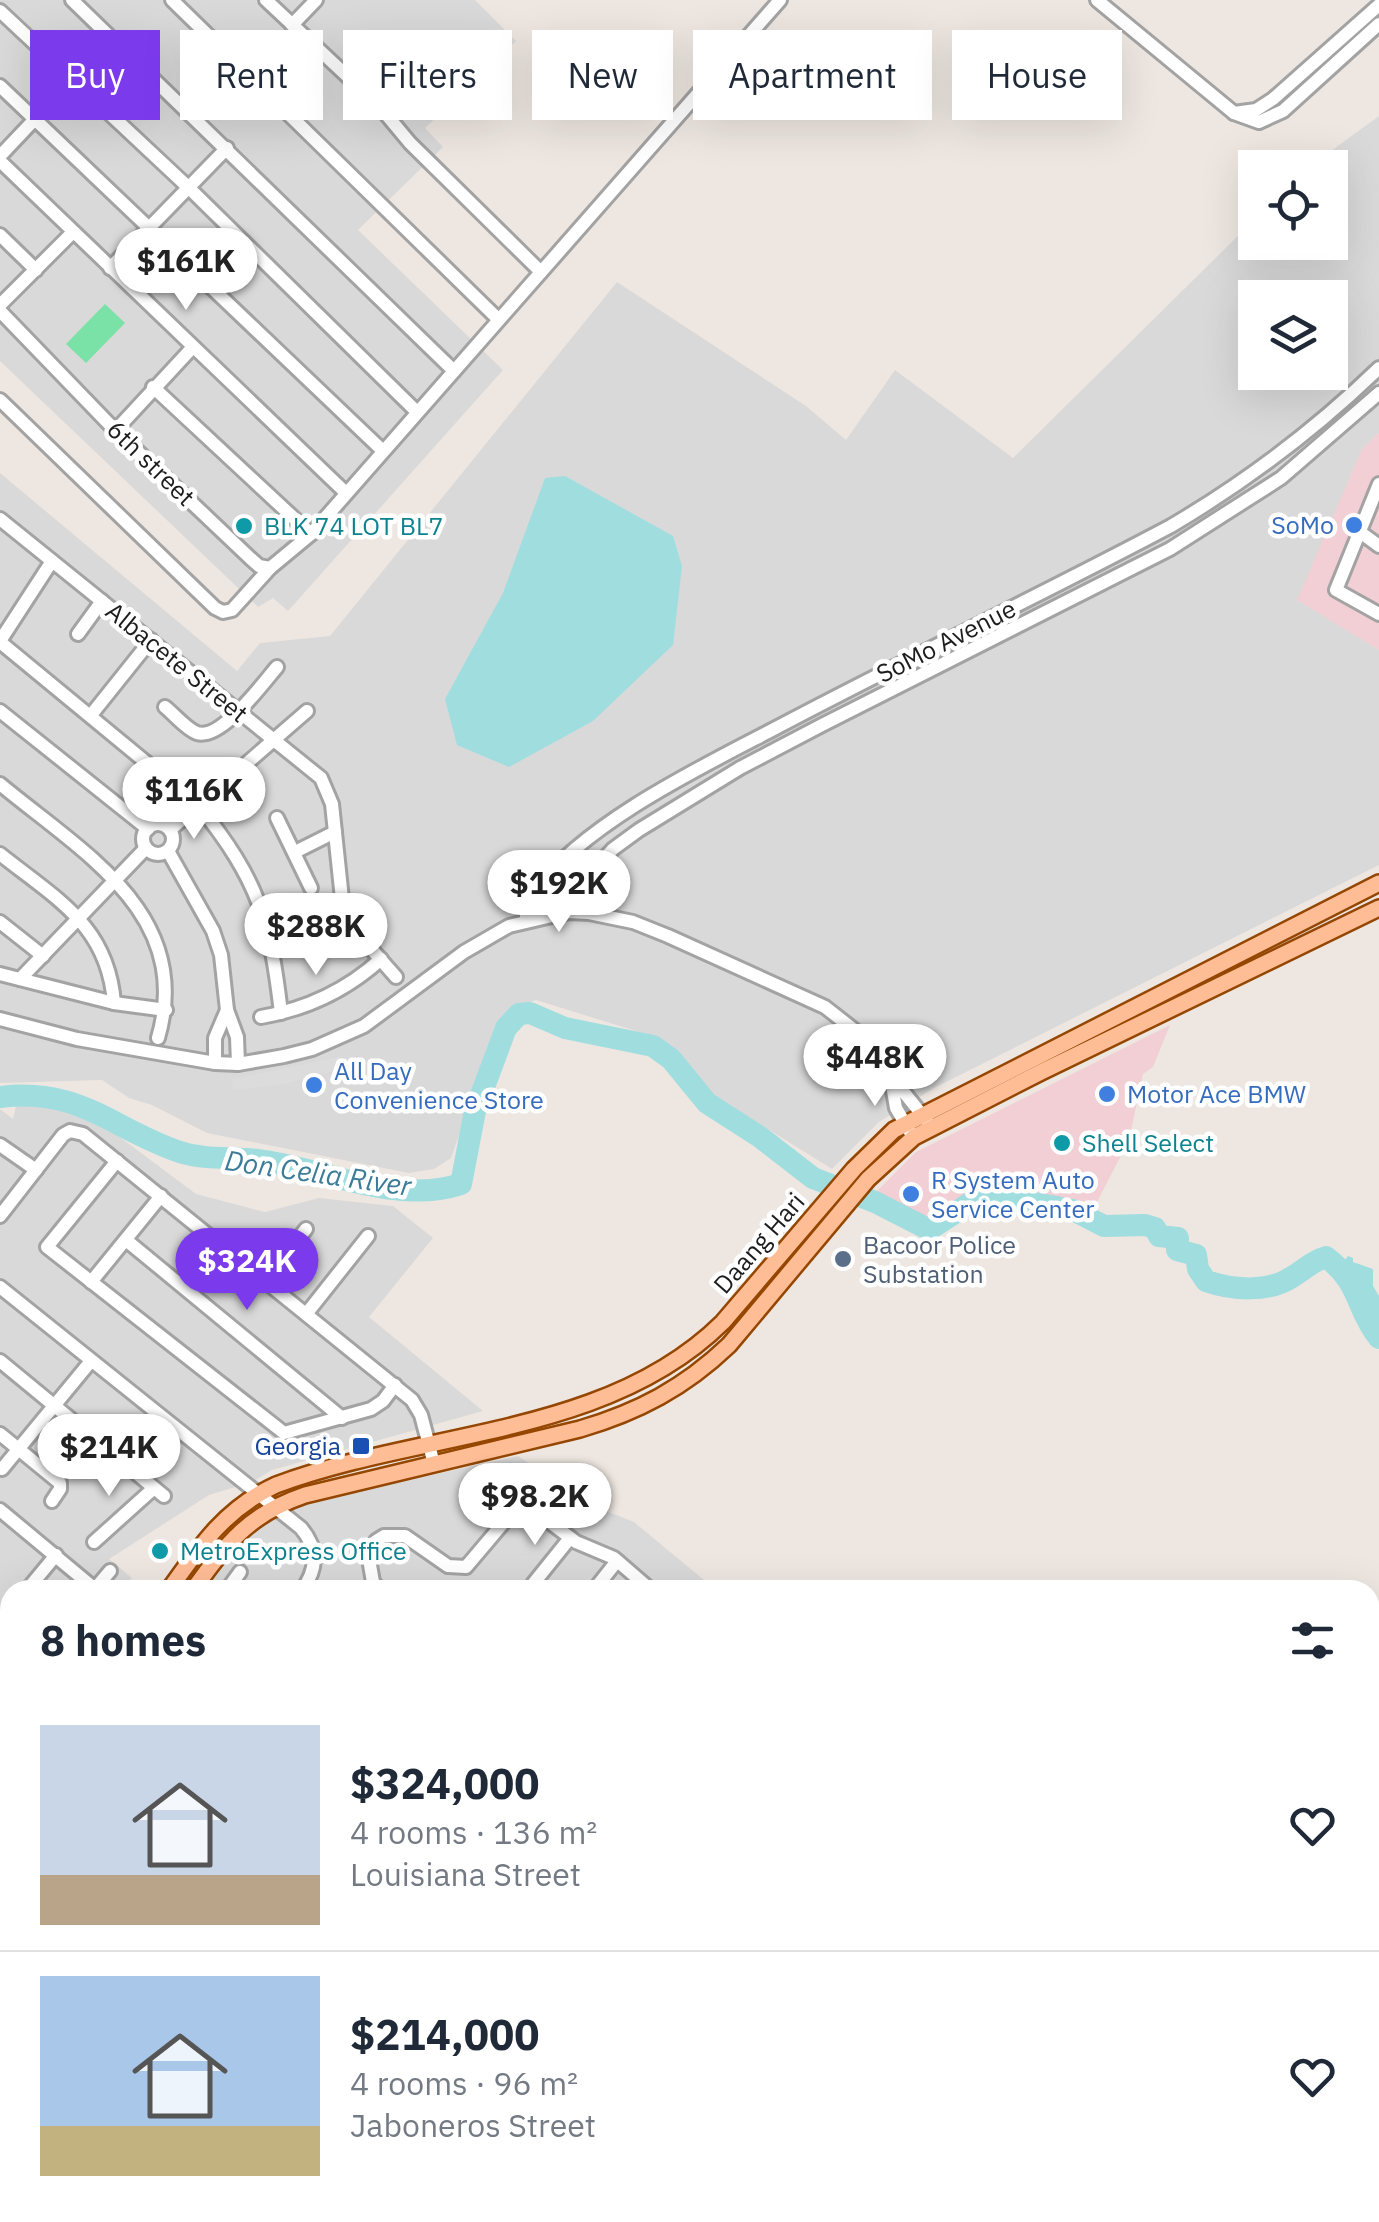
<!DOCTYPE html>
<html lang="en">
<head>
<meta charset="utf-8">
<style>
	body { margin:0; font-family:"IBM Plex Sans",sans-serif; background:#f2f2f3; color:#1f2937; height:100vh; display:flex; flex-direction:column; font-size:38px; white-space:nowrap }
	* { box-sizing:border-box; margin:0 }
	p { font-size:32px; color:#747a83 }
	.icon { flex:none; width:55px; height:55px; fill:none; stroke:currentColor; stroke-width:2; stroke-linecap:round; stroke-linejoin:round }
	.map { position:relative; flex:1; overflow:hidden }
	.sheet { position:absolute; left:0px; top:1580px; width:1380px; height:642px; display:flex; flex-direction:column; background:#fff; border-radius:30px 30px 0 0; box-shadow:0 10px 40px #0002 }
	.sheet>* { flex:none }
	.hud { position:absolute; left:30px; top:30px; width:1320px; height:90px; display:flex; gap:20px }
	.buttons { position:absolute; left:1238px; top:150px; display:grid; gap:20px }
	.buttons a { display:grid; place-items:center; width:110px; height:110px; border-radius:0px; background:#fff; box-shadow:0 10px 40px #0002; font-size:50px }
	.price { position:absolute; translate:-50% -85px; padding:0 22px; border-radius:35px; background:#fff; color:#222; font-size:32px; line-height:65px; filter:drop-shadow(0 2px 5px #0008) }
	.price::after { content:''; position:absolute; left:50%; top:60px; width:30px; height:22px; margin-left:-15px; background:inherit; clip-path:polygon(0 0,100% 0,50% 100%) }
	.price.selected { background:#7c3aed; color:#fff }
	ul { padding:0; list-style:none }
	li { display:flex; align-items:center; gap:30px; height:250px; padding:0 40px }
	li+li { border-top:2px solid #e0e1e3 }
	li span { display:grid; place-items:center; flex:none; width:280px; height:200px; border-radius:0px; color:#555 }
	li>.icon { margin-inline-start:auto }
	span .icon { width:120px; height:120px; fill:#fffc; stroke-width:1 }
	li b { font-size:42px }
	h2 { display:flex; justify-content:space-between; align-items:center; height:120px; padding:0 40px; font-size:42px }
	.chip { padding:0 35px; border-radius:0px; background:#fff; box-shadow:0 10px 40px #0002; font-size:35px; line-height:90px }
	.chip.selected { background:#7c3aed; color:#fff }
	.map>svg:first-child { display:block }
</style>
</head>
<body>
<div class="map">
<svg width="1379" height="2222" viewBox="0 0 1379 2222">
	<rect width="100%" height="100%" fill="#eee7e1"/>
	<g fill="#dad9d9" fill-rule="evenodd">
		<polygon points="0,0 475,0 516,41 425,128 443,147 358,230 503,370 288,611 273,598 258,607 0,361"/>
		<path d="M 1379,116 L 1379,433 L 1362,449 L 1298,600 L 1379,650 L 1379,865 L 934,1088 L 879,1122 L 832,1169 L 703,1089 L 677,1051 L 655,1037 L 536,1000 L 516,1007 L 499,1022 L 451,1158 L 434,1169 L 409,1173 L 207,1133 L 152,1105 L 129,1098 L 102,1080 L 0,1083 L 0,473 L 237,671 L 260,643 L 330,636 L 617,282 L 806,406 L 846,440 L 895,370 L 1013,458 L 1255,219 L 1255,242 L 1330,242 L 1330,168 L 1309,167 ZM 1255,298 L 1330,298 L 1330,372 L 1255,372 Z"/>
		<polygon points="49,1105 93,1117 196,1194 265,1212 319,1198 393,1206 433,1238 369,1317 483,1411 272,1470 252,1482 209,1495 109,1559 132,1578 122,1590 10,1590 10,1730 0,1742 0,1109 13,1119 16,1106"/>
		<polygon points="518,1456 596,1507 634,1522 716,1590 202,1590 250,1528 295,1505"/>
		<polygon points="1370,1770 1379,1770 1379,1997 1370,1993"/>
		<polygon points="1370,1999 1379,2004 1379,2222 1244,2221 1230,2213 1370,2212"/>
		<polygon points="0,2084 10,2093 10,2212 150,2213 161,2222 0,2222"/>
		<polygon points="963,2212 967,2222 612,2222 597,2213"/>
		<polygon points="204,2213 563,2213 552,2216 500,2218 498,2222 215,2222"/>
	</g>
	<g fill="#f1cfd4">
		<polygon points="1379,433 1379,650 1297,600 1362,449"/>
		<polygon points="1170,1025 1153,1067 1143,1074 1129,1140 1096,1204 997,1191 976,1194 941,1212 918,1219 888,1204 875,1193 916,1152"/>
	</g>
	<polygon fill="#7ae2a6" points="105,304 125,323 86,363 66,344"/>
	<polygon fill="#dcdcdc" points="339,1057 343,1069 284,1084 233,1090 232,1079"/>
	<g fill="#9fdddf">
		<polygon points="565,476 673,536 682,566 673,645 593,721 509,767 457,745 445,699 503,593 545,478"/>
		<polygon points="1348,1256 1353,1258 1353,1262 1373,1269 1373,1286 1379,1296 1379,1344 1363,1324 1351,1284 1341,1275 1340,1267"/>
	</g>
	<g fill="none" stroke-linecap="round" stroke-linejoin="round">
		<g stroke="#9fdddf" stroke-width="4">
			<polyline points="1370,1995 1379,2000"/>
			<polyline points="536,2222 554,2221 580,2212"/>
		</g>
		<path stroke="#9fdddf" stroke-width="22" d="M 0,1097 C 80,1087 112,1129 180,1152 C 208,1161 236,1156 264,1161 C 327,1170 397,1205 461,1184 L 475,1111 L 506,1028 L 519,1014 L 530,1013 L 565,1028 L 653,1046 L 671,1059 L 707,1103 L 760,1137 L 813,1178 L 875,1202 L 924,1227 L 933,1227 L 978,1198 L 996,1196 L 1073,1210 L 1104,1226 L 1145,1225 L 1155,1228 L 1159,1236 L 1178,1238 L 1177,1250 L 1196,1255 L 1198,1269 L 1206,1281 C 1232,1290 1268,1293 1292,1277 C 1304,1270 1312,1261 1326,1257 C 1361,1283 1355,1308 1379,1338"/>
		<g stroke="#a3a3a3" stroke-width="18">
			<g id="minor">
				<polyline points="72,0 454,371"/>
				<polyline points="172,0 498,319"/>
				<polyline points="266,0 380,107 410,143 541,272"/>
				<polyline points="1097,0 1234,113 1259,122 1283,111 1379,24"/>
				<polyline points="0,11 189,188 417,412"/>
				<polyline points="292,25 316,0"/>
				<polyline points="0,86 383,451"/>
				<polyline points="1234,113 1256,110 1273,99 1379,5"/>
				<polyline points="0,156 35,119"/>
				<polyline points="0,161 346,493"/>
				<polyline points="0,235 36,270"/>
				<polyline points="110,268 227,148"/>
				<polyline points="0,305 73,232"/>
				<polyline points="0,311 111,426 250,558 259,566 270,568 311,534 780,0"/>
				<polyline points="153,387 311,534"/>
				<polyline points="0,400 215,608 223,612 232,610 270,568"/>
				<polyline points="116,430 192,348"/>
				<polyline points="1379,484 1336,590 1379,614"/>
				<polyline points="0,519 321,778 332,804 344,918 396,977"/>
				<polyline points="1360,532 1379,546"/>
				<polyline points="78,634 102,601"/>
				<polyline points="0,641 52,561"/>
				<path d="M 0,642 L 199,806 C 259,881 270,920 281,1013"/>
				<path d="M 165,707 C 174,714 186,729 197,733 C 221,741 263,683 277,667"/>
				<polyline points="0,711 148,829"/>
				<polyline points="91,715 151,640"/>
				<path d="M 0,784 C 83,853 194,914 158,1038"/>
				<polyline points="277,818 311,888"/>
				<circle cx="158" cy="839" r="15"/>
				<polyline points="170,830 307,711"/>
				<polyline points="168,851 213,931 221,955 227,1010 237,1037 238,1064"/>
				<polyline points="295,852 335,832"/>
				<path d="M 0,854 C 56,899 108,925 114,1003"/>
				<polyline points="589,913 587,889 595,869 613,849 639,830 740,768 822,725 1170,549 1281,478 1379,393"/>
				<path d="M 526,920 C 526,909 527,900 534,891 C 586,823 697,769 772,730 C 904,660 1039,596 1171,526 C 1247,481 1316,429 1379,368"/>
				<polyline points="0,922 43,956"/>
				<polyline points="317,938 344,918"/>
				<polyline points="0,974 114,1003 166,1010"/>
				<polyline points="20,979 146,848"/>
				<path d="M 261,1017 C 307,1009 346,991 381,959"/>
				<polyline points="0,1019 77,1039 215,1063 238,1064 284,1056 312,1049 364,1026 464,952 509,926 569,912 589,913 633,922 668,936 825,1007 853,1029 927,1121"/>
				<polyline points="215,1063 215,1038 227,1010"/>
				<polyline points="891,1079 896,1108 910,1132"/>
				<polyline points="0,1145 36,1170"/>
				<polyline points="117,1161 47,1247 284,1433 371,1409 383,1401 395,1385"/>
				<polyline points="0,1216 63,1135 70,1131 83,1134 412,1400 421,1415 434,1464"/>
				<polyline points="126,1240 342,1418"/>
				<polyline points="266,1280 306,1229"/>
				<polyline points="91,1282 161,1196"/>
				<path d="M 0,1287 L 301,1528 C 318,1548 318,1569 302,1590"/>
				<polyline points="307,1313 368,1236"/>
				<polyline points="0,1361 164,1496"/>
				<polyline points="0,1434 60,1483 60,1489 52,1501"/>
				<polyline points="2,1469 91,1361"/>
				<polyline points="510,1492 576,1542 614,1558 651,1590"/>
				<polyline points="0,1510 95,1589"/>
				<polyline points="94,1542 154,1488"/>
				<polyline points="533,1584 570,1538"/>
				<polyline points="27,1590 56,1555"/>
				<polyline points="94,1590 110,1571"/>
				<polyline points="227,1590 240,1572"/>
				<polyline points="380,1590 373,1582 369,1559 376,1541 384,1536 405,1536 448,1566 466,1567 521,1502"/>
				<polyline points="594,1590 617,1561"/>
				<polyline points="0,1623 10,1611"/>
				<polyline points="0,1703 10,1691"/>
				<polyline points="1370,1708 1379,1695"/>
				<polyline points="1370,1764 1379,1764"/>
				<polyline points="1370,1822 1379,1822"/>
				<polyline points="1370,1944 1379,1948"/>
				<polyline points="0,1957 10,1945"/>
				<polyline points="0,2050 10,2058"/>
				<polyline points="1370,2055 1379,2059"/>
				<polyline points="1370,2148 1379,2136"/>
				<polyline points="0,2184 10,2172"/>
				<polyline points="190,2212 202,2222"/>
				<polyline points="366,2212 377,2222"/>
				<polyline points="450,2212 461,2222"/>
				<polyline points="969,2212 973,2222"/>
				<polyline points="1343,2212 1351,2222"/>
				<polyline points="0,2219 3,2222"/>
				<polyline points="43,2222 51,2212"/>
				<polyline points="106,2222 109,2219"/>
				<polyline points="221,2222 229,2212"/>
				<polyline points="305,2222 313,2212"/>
				<polyline points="605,2222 613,2212"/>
				<polyline points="688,2222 699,2212"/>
				<polyline points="760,2222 762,2212"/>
			</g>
		</g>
		<g stroke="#954700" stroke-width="20">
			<g id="major">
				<path d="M 169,1590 C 200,1546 226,1508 276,1485 C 423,1430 607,1437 723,1322 L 854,1169 L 894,1130 L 1379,883"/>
				<path d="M 193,1590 C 227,1543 249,1514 305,1495 L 580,1429 C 638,1412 684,1388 729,1345 L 868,1179 L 914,1137 L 1041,1072 L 1379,908"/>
				<polyline points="0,1832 10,1818"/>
				<polyline points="0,1873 10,1859"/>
			</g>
		</g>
		<use href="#minor" stroke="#fff" stroke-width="12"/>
		<use href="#major" stroke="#ffbd96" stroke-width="15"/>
	</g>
	<g fill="#3f7fe0" stroke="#fff" stroke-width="4">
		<circle cx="1354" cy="525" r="10"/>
		<circle cx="314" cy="1085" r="10"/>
		<circle cx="1107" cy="1094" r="10"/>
		<circle cx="911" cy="1194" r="10"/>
	</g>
	<g fill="#0f9aa8" stroke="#fff" stroke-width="4">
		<circle cx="244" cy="526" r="10"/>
		<circle cx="1062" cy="1143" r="10"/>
		<circle cx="160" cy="1551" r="10"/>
	</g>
	<circle fill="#5c6f8a" stroke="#fff" stroke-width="4" cx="843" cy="1259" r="10"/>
	<rect fill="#1a4fb4" stroke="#fff" stroke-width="4" x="351" y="1436" width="20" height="20" rx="5"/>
	<g text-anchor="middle" stroke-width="9" stroke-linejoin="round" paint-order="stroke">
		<g font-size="25" fill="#1c1c1c" stroke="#fff">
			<text transform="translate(151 463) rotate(44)" y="9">6th street</text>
			<text transform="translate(946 641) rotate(-27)" y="9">SoMo Avenue</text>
			<text transform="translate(177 662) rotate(39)" y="9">Albacete Street</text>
			<text transform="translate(759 1243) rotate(-49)" y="9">Daang Hari</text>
		</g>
		<g font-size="25" fill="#366cbe" stroke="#fff" text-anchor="start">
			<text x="1334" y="534" text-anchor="end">SoMo</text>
			<text x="334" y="1080">All Day<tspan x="334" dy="29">Convenience Store</tspan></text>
			<text x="1127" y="1103">Motor Ace BMW</text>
			<text x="931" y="1189">R System Auto<tspan x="931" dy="29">Service Center</tspan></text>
		</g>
		<g font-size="25" fill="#0d838f" stroke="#fff" text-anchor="start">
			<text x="264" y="535">BLK 74 LOT BL7</text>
			<text x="1082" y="1152">Shell Select</text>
			<text x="180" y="1560">MetroExpress Office</text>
		</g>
		<g font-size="25" fill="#4e5e75" stroke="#fff" text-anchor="start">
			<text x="863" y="1254">Bacoor Police<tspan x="863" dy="29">Substation</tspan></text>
		</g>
		<g font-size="25" fill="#164399" stroke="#fff" text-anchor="end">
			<text x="341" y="1455">Georgia</text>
		</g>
		<g font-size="28" font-style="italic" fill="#3c7c98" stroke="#fff">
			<text transform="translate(318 1173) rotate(8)" y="10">Don Celia River</text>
		</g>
	</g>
</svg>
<div class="buttons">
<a><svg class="icon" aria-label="locate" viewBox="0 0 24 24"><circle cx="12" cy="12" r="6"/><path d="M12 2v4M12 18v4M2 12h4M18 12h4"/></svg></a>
<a><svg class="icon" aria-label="layers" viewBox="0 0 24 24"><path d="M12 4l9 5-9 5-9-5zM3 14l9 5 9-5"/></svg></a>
</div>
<b class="price" style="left:186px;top:313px">$161K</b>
<b class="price" style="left:194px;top:842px">$116K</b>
<b class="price" style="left:559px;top:935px">$192K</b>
<b class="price" style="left:316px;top:978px">$288K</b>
<b class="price" style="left:875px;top:1109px">$448K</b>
<b class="price selected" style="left:247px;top:1313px">$324K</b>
<b class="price" style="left:109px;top:1499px">$214K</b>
<b class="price" style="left:535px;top:1548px">$98.2K</b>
<div class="hud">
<a class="chip selected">Buy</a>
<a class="chip">Rent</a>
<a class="chip">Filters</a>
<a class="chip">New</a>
<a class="chip">Apartment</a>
<a class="chip">House</a>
</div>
<section class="sheet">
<h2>8 homes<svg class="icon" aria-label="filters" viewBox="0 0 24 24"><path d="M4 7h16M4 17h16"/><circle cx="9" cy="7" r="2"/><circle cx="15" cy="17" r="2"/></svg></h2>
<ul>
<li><span style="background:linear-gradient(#c9d6e8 75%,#b9a48a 0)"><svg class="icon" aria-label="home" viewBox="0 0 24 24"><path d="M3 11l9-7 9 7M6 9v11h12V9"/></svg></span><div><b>$324,000</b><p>4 rooms · 136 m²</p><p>Louisiana Street</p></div><svg class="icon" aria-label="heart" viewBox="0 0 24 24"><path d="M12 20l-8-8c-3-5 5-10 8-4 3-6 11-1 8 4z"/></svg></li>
<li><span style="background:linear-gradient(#a9c7e8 75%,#c2b280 0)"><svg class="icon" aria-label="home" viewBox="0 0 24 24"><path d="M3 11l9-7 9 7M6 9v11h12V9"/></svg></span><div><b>$214,000</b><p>4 rooms · 96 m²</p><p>Jaboneros Street</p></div><svg class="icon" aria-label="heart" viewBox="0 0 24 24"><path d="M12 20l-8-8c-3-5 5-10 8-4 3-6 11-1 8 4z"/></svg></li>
</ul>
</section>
</div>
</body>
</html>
